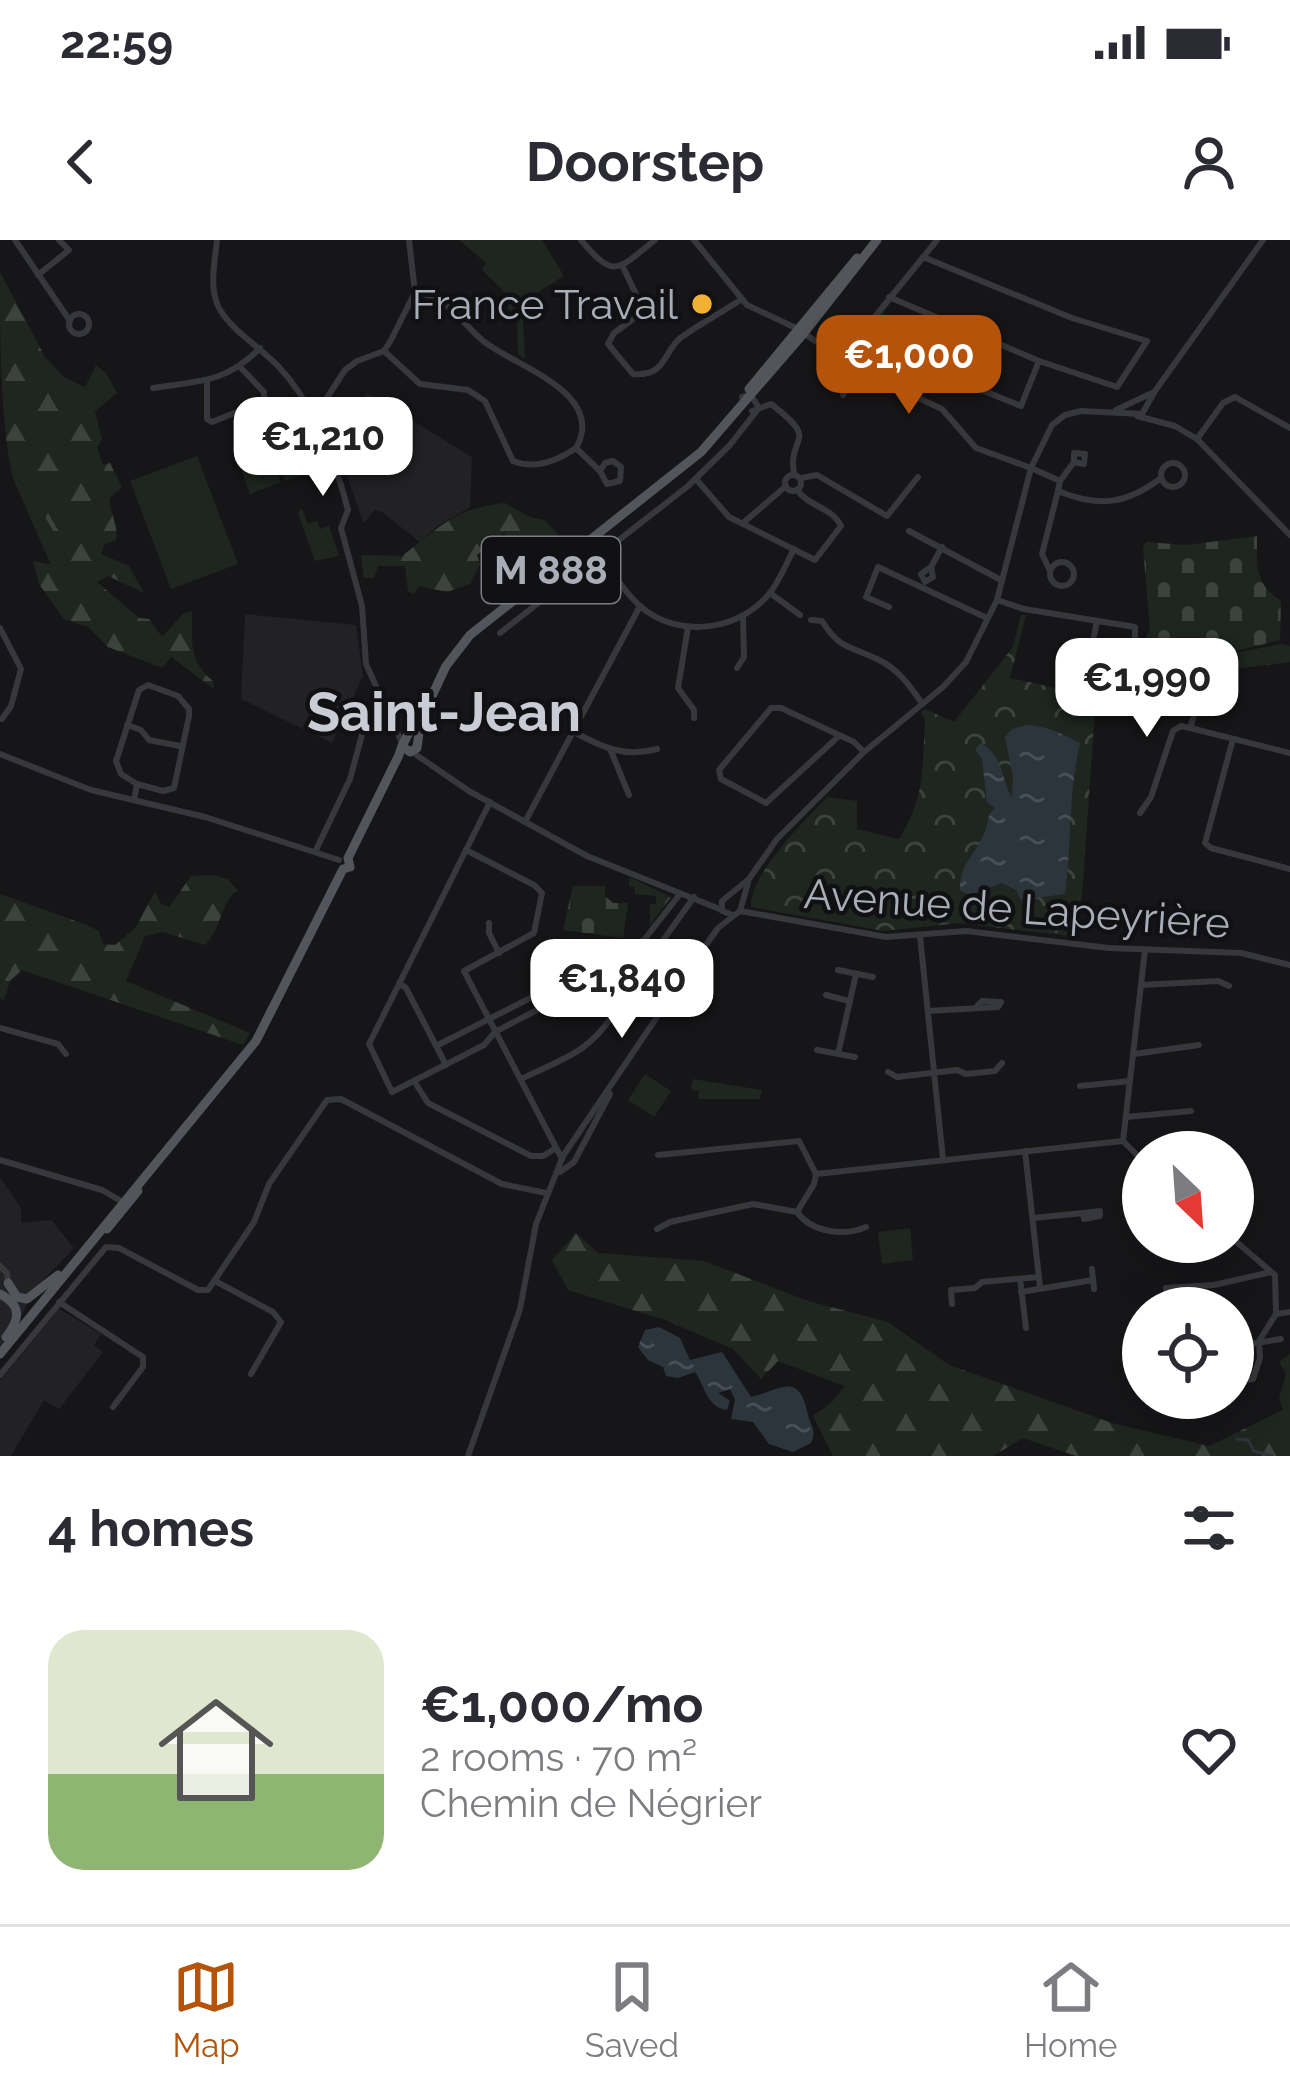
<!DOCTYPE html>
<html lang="en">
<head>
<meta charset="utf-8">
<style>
	body { margin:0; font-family:Raleway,sans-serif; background:#f7f7f7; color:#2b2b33; height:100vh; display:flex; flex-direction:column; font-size:45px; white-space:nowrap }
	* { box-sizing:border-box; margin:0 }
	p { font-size:39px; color:#7c7c81 }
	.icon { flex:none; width:66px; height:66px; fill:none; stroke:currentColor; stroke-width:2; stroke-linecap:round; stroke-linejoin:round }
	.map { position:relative; height:1216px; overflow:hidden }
	.panel { display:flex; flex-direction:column; background:#fff; flex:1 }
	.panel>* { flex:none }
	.needle { width:78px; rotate:155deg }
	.controls { position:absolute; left:1122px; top:891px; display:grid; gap:24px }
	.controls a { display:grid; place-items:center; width:132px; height:132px; border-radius:50%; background:#fff; box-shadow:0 12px 48px #0002; font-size:60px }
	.price { position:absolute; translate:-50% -102px; padding:0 27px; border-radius:24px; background:#fff; color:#222; font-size:39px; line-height:78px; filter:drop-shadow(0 3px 6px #0008) }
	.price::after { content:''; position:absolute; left:50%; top:72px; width:36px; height:27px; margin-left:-18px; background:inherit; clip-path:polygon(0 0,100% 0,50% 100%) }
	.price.selected { background:#b45309; color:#fff }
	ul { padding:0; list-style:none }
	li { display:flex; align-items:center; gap:36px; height:300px; padding:0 48px }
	li span { display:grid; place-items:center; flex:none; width:336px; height:240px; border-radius:36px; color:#555 }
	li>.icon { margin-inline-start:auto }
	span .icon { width:144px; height:144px; fill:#fffc; stroke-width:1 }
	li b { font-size:51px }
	h2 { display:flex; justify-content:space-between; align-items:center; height:144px; padding:0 48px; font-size:51px }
	.status { display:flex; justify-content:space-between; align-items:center; height:84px; padding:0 60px; background:#fff; direction:ltr }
	.status svg { height:33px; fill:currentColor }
	header { display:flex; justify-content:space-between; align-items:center; height:156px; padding:0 48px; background:#fff; font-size:54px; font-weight:700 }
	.menu { display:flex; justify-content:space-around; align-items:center; height:168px; border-top:3px solid #e1e1e2; background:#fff; font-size:33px; color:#7c7c81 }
	.menu a { display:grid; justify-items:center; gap:6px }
	.menu .selected { color:#b45309 }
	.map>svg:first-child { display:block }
</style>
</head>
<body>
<div class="status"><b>22:59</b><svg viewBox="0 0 49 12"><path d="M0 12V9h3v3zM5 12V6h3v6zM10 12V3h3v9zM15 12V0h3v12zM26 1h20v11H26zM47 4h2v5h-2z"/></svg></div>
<header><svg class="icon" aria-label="back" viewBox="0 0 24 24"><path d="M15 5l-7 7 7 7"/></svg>Doorstep<svg class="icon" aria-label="person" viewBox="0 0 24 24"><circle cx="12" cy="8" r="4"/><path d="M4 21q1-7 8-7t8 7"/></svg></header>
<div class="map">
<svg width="1290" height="1216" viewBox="0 0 1290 1216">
	<defs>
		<pattern id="forest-firs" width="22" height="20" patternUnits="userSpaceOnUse" patternTransform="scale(3)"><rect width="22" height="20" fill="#1e261f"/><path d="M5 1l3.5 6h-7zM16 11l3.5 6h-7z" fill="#3c433d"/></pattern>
		<pattern id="cemetery-stones" width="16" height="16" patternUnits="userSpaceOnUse" patternTransform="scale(3)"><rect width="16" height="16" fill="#1e261f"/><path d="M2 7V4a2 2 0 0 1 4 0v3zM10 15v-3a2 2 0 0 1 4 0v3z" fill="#3c433d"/></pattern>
		<pattern id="park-crowns" width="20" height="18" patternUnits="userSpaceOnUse" patternTransform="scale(3)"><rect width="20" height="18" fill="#1e261f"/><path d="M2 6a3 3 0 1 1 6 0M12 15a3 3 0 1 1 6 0" fill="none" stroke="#3c433d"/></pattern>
		<pattern id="water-ripples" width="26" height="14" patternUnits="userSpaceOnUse" patternTransform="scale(3)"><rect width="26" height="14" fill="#2c353c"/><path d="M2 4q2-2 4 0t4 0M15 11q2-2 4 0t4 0" fill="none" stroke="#485056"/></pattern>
	</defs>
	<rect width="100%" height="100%" fill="#161618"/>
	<g fill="#222225">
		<polygon points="367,153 472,217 470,267 436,287 420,302 382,272 375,270 364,283 338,212 349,200 356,184 352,178"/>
		<polygon points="245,374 356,385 363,436 332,503 241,459"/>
		<polygon points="0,937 21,968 21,983 51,980 74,1008 31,1053 19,1083 0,1106"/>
		<polygon points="59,1069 101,1094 94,1105 103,1112 59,1169 44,1160 11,1216 0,1216 0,1141"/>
	</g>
	<g fill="#1e261f">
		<polygon points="459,0 542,0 564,36 522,62 525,119 518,115 517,77 507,67 513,60 482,30 486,23"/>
		<polygon points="886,69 860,123 845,116 863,82 872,85"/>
		<polygon points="96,125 106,133 117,153 100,167 85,147"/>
		<polygon points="299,180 317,229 285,241 267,191"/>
		<polygon points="270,212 281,242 250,254 239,223"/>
		<polygon points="197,216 238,324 171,349 130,241"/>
		<path d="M 14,241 L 20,241 C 32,253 69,315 71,329 L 51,325 Z"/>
		<polygon points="302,268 308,284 317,281 320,289 329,286 339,316 315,321 298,273"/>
		<polygon points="645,834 671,851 654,877 628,860"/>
		<polygon points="693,839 762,850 760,859 698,859 699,851 691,850"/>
		<polygon points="910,988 913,1020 882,1024 878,992"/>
	</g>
	<g fill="url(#forest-firs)">
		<path d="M 0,32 L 45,117 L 65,138 L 85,147 L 100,167 L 95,171 L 102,200 L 97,207 L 103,225 L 110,223 L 122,247 L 110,258 C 109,273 119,285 116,300 L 105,304 L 101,314 L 129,326 L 144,353 L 108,336 L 97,342 L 139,378 L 149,379 L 162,397 L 183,374 L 192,371 C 192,400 188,421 213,441 L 214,449 L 171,417 L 162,428 L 108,407 L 88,387 L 64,379 L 39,344 L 33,321 L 70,328 C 68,313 32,253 20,241 L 14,241 C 0,189 0,92 0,32 Z"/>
		<path d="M 505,263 L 530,277 L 544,280 L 567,304 L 493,363 L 487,355 L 497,340 L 492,330 L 515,308 L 504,293 L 477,315 L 480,324 L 470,344 L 447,352 L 419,346 L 414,354 L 408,351 L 405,326 L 378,326 L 374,338 L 364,338 L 361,315 L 402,316 C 440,287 455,268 505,263 Z"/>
		<polygon points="1281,404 1290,406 1290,422 1212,432 1141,410 1201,420"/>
		<path d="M 212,635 L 228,639 L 237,650 C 219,666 222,688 205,705 L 163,692 L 145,696 L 126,741 L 250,793 L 243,805 L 22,730 L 10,741 L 4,760 L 0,759 L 0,654 L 87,685 L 99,691 L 103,704 L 115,705 L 136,687 L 155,651 L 161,664 L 169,667 L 191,636 Z"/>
		<polygon points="576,993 598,1013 704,1021 808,1061 888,1082 949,1125 1112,1183 1209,1206 1283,1170 1279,1158 1286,1134 1279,1122 1290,1114 1290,1216 1076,1216 1023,1198 993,1216 833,1216 813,1176 832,1162 845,1146 778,1121 761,1139 733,1109 665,1080 568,1050 552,1020"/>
	</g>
	<g fill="url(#cemetery-stones)">
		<path d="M 1257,296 C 1257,326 1254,343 1281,361 L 1280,400 L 1201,420 L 1141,410 L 1150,389 L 1143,308 L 1146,302 L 1186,305 Z"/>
		<polygon points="573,646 605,646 605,656 613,663 628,663 623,698 563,690"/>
	</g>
	<g fill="url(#park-crowns)">
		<path d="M 1021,375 L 1026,375 L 1010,438 L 1096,457 L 1079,697 L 959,683 L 884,691 L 751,667 C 749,635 805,580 827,557 L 857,561 L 857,589 L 899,599 C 926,555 922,530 925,479 L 921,472 L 925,469 L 954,482 L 1013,407 Z"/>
		<polygon points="629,637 671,657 650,685 650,664 656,664 656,656 635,654 635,647 629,646"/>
	</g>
	<g fill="url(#water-ripples)">
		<path d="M 1027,485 C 1044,485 1065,495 1080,503 C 1068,553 1072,603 1065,654 L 1021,660 L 1016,650 L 1002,643 L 970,655 L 960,650 C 959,625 975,615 984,594 C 990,582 985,577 995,568 L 987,562 L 982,519 L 975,509 L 981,503 C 1003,515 1002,542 1012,558 L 1013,536 L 1005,497 L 1012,489 Z"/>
		<path d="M 659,1087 L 680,1098 L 690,1120 L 722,1112 L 751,1157 C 781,1150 799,1130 808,1175 C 811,1188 817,1189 811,1203 L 793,1212 L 769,1204 L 753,1182 L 731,1179 L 735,1159 L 730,1149 L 718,1153 L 730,1161 L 727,1170 C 706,1167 705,1145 695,1132 L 678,1138 L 666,1136 L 663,1127 L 648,1120 L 638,1107 L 645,1090 Z"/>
	</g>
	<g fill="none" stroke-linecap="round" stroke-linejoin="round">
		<polyline stroke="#2c353c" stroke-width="3" points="1237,1199 1248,1200 1254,1211 1272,1216"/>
		<g stroke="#37383d" stroke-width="6">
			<polyline points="15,0 70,81"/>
			<path d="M 217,0 C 215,21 209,46 218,66 C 230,90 260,107 278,126 C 315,165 335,219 348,270 L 341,288 L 362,366 L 366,424 L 402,503"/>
			<path d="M 581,0 C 615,41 618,29 655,0"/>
			<polyline points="694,0 747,65 798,89"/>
			<path d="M 622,25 L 644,71 L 614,93 L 608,104 L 633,134 C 668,137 663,109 683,96 C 702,83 722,72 742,59"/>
			<polyline points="38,35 69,10 59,0"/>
			<path d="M 415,52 C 449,58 458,79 482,100 C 511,125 608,152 576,208"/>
			<polyline points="889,57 1039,121 1117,147 1147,101 1072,78 923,17"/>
			<circle cx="79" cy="84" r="10"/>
			<path d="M 384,111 L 420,144 L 468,150 L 485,161 L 513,221 C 535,230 557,221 576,208 L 600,231 L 607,244 L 620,241 L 621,227 L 613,221 L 605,223 L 600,231"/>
			<polyline points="920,125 1021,166 1039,121"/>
			<polyline points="207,141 207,179 212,182 264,161 264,152 241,128"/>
			<path d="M 153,148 C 199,141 226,143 260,108"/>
			<polyline points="907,153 920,125 870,104 865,89 937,0"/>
			<polyline points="843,155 857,129"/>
			<polyline points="310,171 323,164 345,130 357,121 384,111 391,100 415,52 409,0"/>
			<path d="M 752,171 L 771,164 C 822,203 787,194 794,234"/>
			<polyline points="1137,176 1175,186 1197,199 1290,295"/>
			<polyline points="1197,199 1223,163 1235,157 1290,188"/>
			<circle cx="1173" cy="235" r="12"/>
			<path d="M 1031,228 L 1060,241 L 1058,251 C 1099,268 1127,264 1161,238"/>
			<circle cx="793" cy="243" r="8"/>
			<polyline points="801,238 817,235 887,276 918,237"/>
			<path d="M 696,239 L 729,277 L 815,320 L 841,286 C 832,267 809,267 797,250"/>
			<polyline points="1060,241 1074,222 1074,213 1085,214 1084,224 1074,222"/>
			<polyline points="743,283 786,246"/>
			<polyline points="909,291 1001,340"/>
			<path d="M 599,314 C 611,331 624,352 640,366 C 678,400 743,391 772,350 C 781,337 787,322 794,309"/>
			<circle cx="1062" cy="334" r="12"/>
			<polyline points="931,327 933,337 925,342 921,334 931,327 942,307"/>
			<polyline points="1050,331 1042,314 1058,251"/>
			<polyline points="770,353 800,375"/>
			<polyline points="997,360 1024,369 1135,387 1135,410 1150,424 1197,446 1200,456 1190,488 1290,513"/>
			<polyline points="889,367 866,357 878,327 987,378"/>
			<path d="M 811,380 L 822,381 C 840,410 851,406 879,420 C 899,430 909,445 922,463"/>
			<polyline points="688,387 678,448 694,470 694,478"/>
			<polyline points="0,388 21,429 11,466 2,479"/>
			<polyline points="500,393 688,246 729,206 759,168 751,155 742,157"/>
			<polyline points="1092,406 1097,381"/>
			<polyline points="737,428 744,417 743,377"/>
			<polyline points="127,485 141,490 149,500 180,506"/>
			<path d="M 574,492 C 602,507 624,518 657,509"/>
			<polyline points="839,496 766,563 721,539 719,530 771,468 781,468 854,502 864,512"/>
			<polyline points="1233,499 1205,603 1211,608 1290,629"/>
			<polyline points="611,511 629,555"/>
			<polyline points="412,512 469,551 587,616 722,670"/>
			<polyline points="134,560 137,544 163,551 174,548 189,476 189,469 178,456 148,445 139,450 116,521 121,534 137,544"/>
			<polyline points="490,562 369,804 392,852 484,805 495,792 659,706 694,657"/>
			<polyline points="1140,573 1151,557 1173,491 1181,486 1190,488"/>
			<polyline points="525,582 640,366"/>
			<polyline points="316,610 350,539 363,491 388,475"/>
			<polyline points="466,610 534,645 542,653 534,693 464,731 562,919"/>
			<polyline points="740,671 886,697 966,691 1109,708 1241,713 1290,725"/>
			<polyline points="489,683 489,693 499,713"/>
			<polyline points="920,696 943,919"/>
			<polyline points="838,730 873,737"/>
			<polyline points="399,743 406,748 446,825"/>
			<polyline points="1141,745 1218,741 1229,746"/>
			<polyline points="826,755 849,761"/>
			<polyline points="928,771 998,767 1001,762 982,761 977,766"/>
			<polyline points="0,788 58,804 66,814"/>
			<polyline points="436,806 644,700 680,654"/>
			<polyline points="817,810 855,817"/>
			<polyline points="838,814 856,734"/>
			<polyline points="1134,814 1199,805"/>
			<polyline points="888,832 897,837 957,830 966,834 995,831 1002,823"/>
			<path d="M 521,839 C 564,818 590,813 616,770 C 627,752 632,745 623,726"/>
			<polyline points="414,841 428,863 531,916 543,916 556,908"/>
			<polyline points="1080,846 1130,841"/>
			<polyline points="1126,877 1191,871"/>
			<polyline points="1123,901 1145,710"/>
			<polyline points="1123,901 1143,921"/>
			<polyline points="1025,911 1040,1047"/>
			<polyline points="658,915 799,901 816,934"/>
			<polyline points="0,920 102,950 121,961"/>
			<polyline points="816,934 1123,901"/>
			<path d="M 797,972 C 811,992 843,997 866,987"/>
			<polyline points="1033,978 1083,973 1084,979 1100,976 1100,971 1083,973"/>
			<polyline points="657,989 670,982 753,964 797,972 814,944 816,934"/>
			<polyline points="1233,999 1275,1035 1276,1074 1259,1101 1260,1118 1253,1139 1233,1141"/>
			<polyline points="0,1026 7,1033 8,1043"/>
			<polyline points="1092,1029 1094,1049"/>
			<polyline points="1020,1039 1026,1088"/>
			<polyline points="215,1041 273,1072 281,1082 251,1134"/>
			<polyline points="1181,1047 1181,1061 1167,1063 1166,1048 1214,1045 1271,1032"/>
			<polyline points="1021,1052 1093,1040"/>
			<polyline points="59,1062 143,1117 143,1127 113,1167"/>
			<polyline points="952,1064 951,1050 975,1048 982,1042 1039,1037"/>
			<polyline points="1276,1074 1290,1072"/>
			<polyline points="1233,1107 1281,1099"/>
			<polyline points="1143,1124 1137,1125 1139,1135 1143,1135"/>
			<polyline points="0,1135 106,1007 119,1008 198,1050 208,1050 254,982 269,944 327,860 341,859 502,944 546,953"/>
		</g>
		<g stroke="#37383d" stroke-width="6">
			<polyline points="802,92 857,129 942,169 976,208 1031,228"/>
			<polyline points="1116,170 1152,153"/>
			<polyline points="0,514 91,550 205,577 339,620"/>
			<polyline points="733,675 722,671 722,661 749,639 777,599 864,512 943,447 966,422 997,360 1031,228 1052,185 1065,175 1081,171 1142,174 1155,151 1263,0"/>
			<polyline points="560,932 574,922 610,854"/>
			<polyline points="468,1216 520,1069 536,984 563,916 701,712 718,688 740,671 748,643"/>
		</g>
		<g stroke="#53555c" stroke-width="9">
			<polyline points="749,149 857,18"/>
			<polyline points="431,458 446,426 470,395 701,212 804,93 877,0"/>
			<polyline points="402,506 410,512 417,508 420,485"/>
			<polyline points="107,989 138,951"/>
			<polyline points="8,1043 17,1057 27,1059 58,1035"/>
			<path d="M 0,1054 C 22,1065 20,1080 6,1097"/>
			<path d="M 0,1114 L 256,801 L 343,629 L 350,627 L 348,618 L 399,515 C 405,494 421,475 432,454"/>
		</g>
	</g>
	<circle fill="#f2b134" stroke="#111113" stroke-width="4.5" cx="702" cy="64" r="12"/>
	<g text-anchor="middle" stroke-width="9" stroke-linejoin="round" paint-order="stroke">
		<rect fill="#111113" stroke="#7b7e86" stroke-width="3" x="482" y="297" width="138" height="66" rx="9"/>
		<g font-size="39" font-weight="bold" fill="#a8adb8">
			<text x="551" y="344">M 888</text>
		</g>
		<g font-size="42" fill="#a8adb8" stroke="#111113" text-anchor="end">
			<text x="678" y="79">France Travail</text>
		</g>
		<g font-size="42" fill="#a8adb8" stroke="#111113">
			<text transform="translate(1017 668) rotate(4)" y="15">Avenue de Lapeyrière</text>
		</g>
		<g font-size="54" font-weight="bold" fill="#c9ccd4" stroke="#111113">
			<text x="444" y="491">Saint-Jean</text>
		</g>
	</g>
</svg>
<div class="controls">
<a><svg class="needle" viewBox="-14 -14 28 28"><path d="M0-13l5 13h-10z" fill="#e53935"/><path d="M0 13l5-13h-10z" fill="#7c7c81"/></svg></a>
<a><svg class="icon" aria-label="locate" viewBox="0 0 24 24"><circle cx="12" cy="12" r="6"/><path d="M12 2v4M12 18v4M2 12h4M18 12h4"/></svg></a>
</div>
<b class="price selected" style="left:909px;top:177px">€1,000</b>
<b class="price" style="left:323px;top:259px">€1,210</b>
<b class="price" style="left:1147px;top:500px">€1,990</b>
<b class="price" style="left:622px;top:801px">€1,840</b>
</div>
<section class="panel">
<h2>4 homes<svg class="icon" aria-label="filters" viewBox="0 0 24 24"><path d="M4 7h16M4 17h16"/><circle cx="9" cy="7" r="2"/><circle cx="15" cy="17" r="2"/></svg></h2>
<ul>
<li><span style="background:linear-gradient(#dfe7d0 60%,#8fb573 0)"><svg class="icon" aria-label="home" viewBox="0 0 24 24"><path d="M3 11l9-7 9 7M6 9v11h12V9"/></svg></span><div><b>€1,000/mo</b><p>2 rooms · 70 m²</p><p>Chemin de Négrier</p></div><svg class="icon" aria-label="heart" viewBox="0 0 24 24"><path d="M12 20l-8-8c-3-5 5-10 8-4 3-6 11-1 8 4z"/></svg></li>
</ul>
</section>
<nav class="menu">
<a class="selected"><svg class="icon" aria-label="map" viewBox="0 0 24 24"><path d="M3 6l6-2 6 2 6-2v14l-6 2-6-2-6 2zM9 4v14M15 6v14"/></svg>Map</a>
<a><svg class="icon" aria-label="saved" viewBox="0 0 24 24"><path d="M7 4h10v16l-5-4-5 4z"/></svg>Saved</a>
<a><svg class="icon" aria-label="home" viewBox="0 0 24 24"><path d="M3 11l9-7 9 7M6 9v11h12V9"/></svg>Home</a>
</nav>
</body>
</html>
